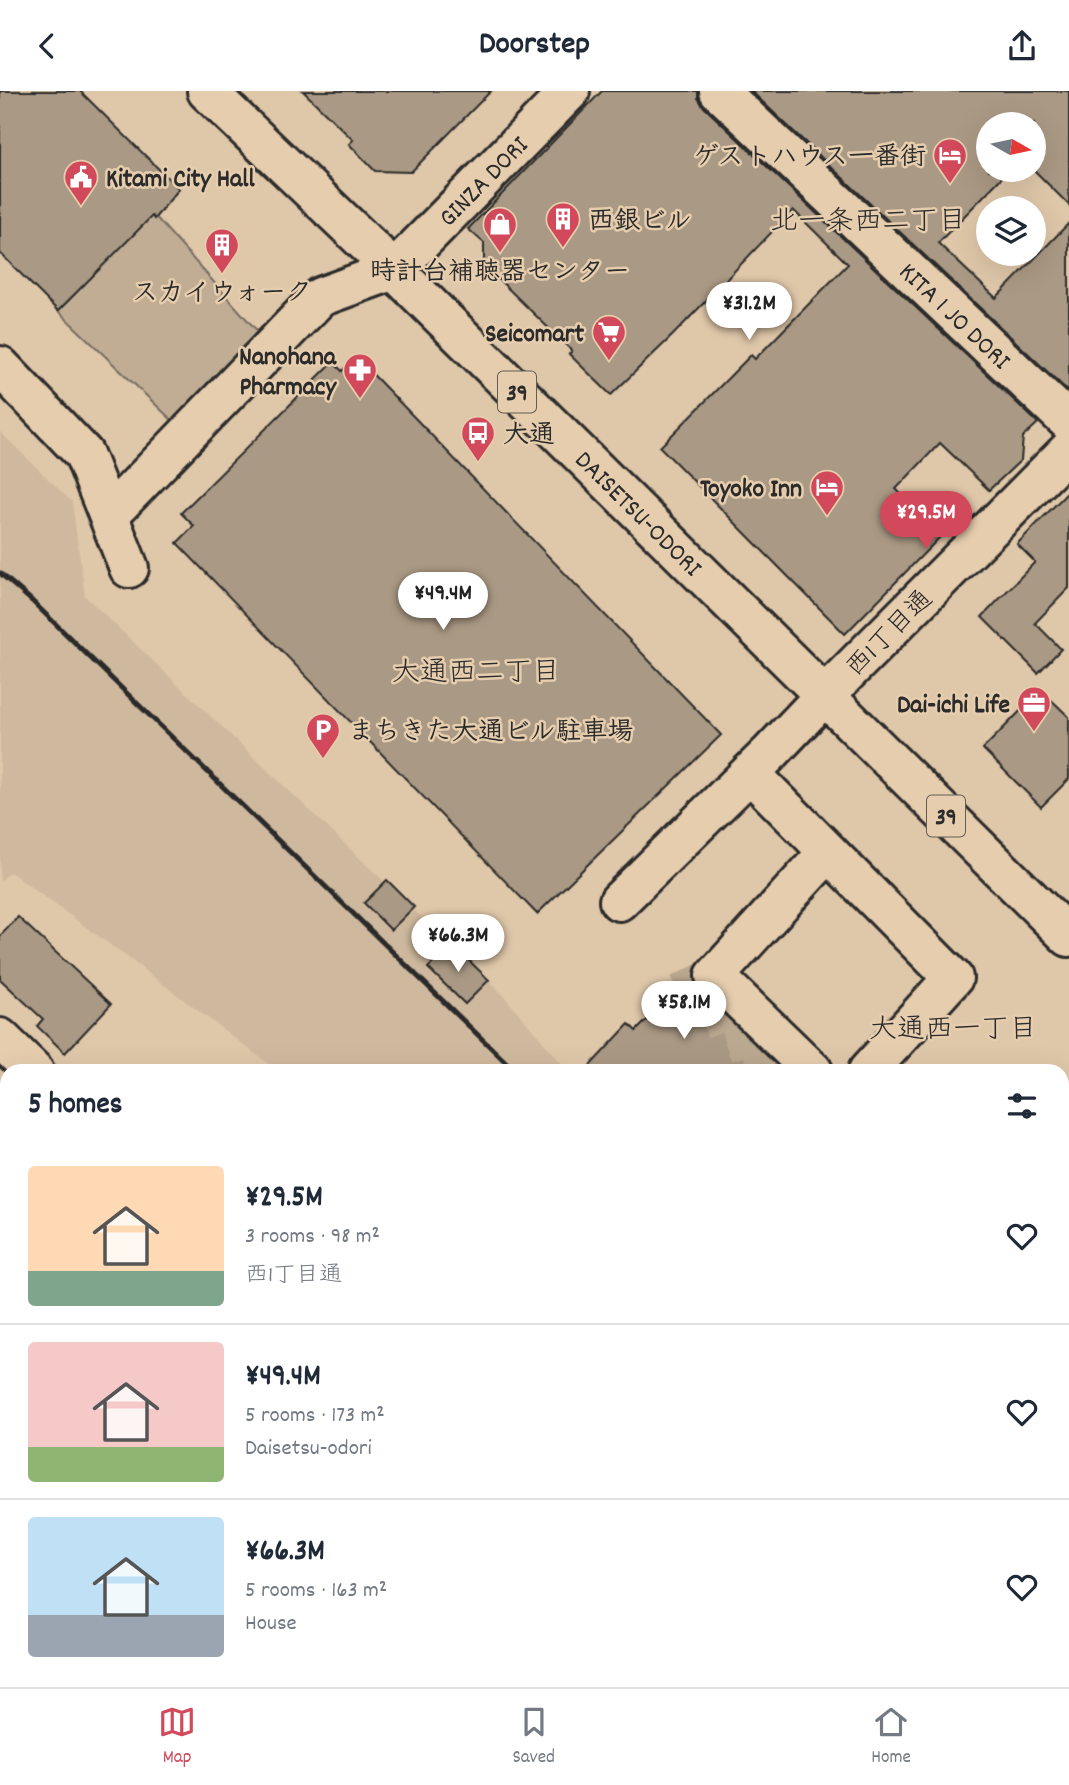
<!DOCTYPE html>
<html lang="en">
<head>
<meta charset="utf-8">
<style>
	body { margin:0; font-family:Dekko,"Klee One",sans-serif; background:#f6f6f7; color:#1f2937; height:100vh; display:flex; flex-direction:column; font-size:26px; white-space:nowrap }
	* { box-sizing:border-box; margin:0 }
	p { font-size:23px; color:#747a83 }
	.icon { flex:none; width:38px; height:38px; fill:none; stroke:currentColor; stroke-width:2; stroke-linecap:round; stroke-linejoin:round }
	.map { position:relative; flex:1; overflow:hidden }
	.panel { position:absolute; left:0px; top:973px; width:1069px; height:623px; display:flex; flex-direction:column; background:#fff; border-radius:21px 21px 0 0; box-shadow:0 7px 28px #0002 }
	.panel>* { flex:none }
	.needle { width:46px; rotate:99deg }
	.tools { position:absolute; left:976px; top:21px; display:grid; gap:14px }
	.tools a { display:grid; place-items:center; width:70px; height:70px; border-radius:50%; background:#fff; box-shadow:0 7px 28px #0002; font-size:35px }
	.price { position:absolute; translate:-50% -60px; padding:0 16px; border-radius:24px; background:#fff; color:#222; font-size:23px; line-height:46px; filter:drop-shadow(0 2px 4px #0008) }
	.price::after { content:''; position:absolute; left:50%; top:42px; width:21px; height:16px; margin-left:-10px; background:inherit; clip-path:polygon(0 0,100% 0,50% 100%) }
	.price.current { background:#d1495b; color:#fff }
	ul { padding:0; list-style:none }
	li { display:flex; align-items:center; gap:21px; height:175px; padding:0 28px }
	li+li { border-top:2px solid #e0e1e3 }
	li span { display:grid; place-items:center; flex:none; width:196px; height:140px; border-radius:7px; color:#555 }
	li>.icon { margin-inline-start:auto }
	span .icon { width:84px; height:84px; fill:#fffc; stroke-width:1 }
	li b { font-size:30px }
	h2 { display:flex; justify-content:space-between; align-items:center; height:84px; padding:0 28px; font-size:30px }
	header { display:flex; justify-content:space-between; align-items:center; height:91px; padding:0 28px; background:#fff; font-size:32px; font-weight:700 }
	.tab-bar { display:flex; justify-content:space-around; align-items:center; height:98px; border-top:2px solid #e0e1e3; background:#fff; font-size:19px; color:#747a83 }
	.tab-bar a { display:grid; justify-items:center; gap:4px }
	.tab-bar .current { color:#d1495b }
	.map>svg:first-child { display:block }
</style>
</head>
<body>
<header><svg class="icon" aria-label="back" viewBox="0 0 24 24"><path d="M15 5l-7 7 7 7"/></svg>Doorstep<svg class="icon" aria-label="share" viewBox="0 0 24 24"><path d="M12 15V3M7 8l5-5 5 5M5 13v7h14v-7"/></svg></header>
<div class="map">
<svg width="1069" height="1596" viewBox="0 0 1069 1596">
	<rect width="100%" height="100%" fill="#dfc7a9"/>
	<filter id="ink" filterUnits="userSpaceOnUse"><feTurbulence type="fractalNoise" baseFrequency=".0143" numOctaves="2"/><feDisplacementMap in="SourceGraphic" scale="14" xChannelSelector="R" yChannelSelector="G"/><feConvolveMatrix kernelMatrix="1 2 1 2 8 2 1 2 1" color-interpolation-filters="sRGB"/></filter>
	<g filter="url(#ink)">
		<g fill="#cfb99e">
			<polygon points="0,341 72,411 85,505 504,905 568,980 278,980 127,866 10,781 0,791"/>
			<polygon points="1062,1442 1069,1449 1069,1596 926,1596 919,1589 1062,1589"/>
		</g>
		<polygon fill="#c0ad94" stroke="#766c60" stroke-width="2" points="153,123 260,243 178,335 58,220"/>
		<g fill="#aa9984" stroke="#2b2b2b" stroke-width="2">
			<polygon points="0,0 80,0 179,98 154,128 152,125 58,220 0,162"/>
			<polygon points="303,0 491,0 411,81 375,80 349,53 353,49"/>
			<polygon points="602,0 698,0 698,7 704,16 1038,332 1023,346 1021,369 989,399 940,352 896,398 942,444 845,543 660,356 751,264 755,268 848,173 793,119 673,244 611,304 569,263 572,260 484,174 484,152 468,138"/>
			<polygon points="751,0 1069,0 1069,114 1034,79 1034,33 989,33 989,79 1009,79 938,152 996,207 1069,132 1069,301"/>
			<polygon points="356,266 721,644 537,823 177,452 194,435 181,422 333,271 342,280"/>
			<polygon points="1069,400 1069,497 1035,532 1061,558 1038,582 982,526 1035,471 1017,453"/>
			<polygon points="1041,599 1069,626 1069,688 1041,716 983,658"/>
			<polygon points="387,789 414,816 391,839 364,812"/>
			<polygon points="18,826 111,913 65,962 37,935 43,928 0,888 0,845"/>
			<polygon points="452,853 489,889 465,913 428,877"/>
			<polygon points="694,882 694,892 700,901 782,980 585,980 629,933 636,940"/>
		</g>
		<g fill="none" stroke-linecap="round" stroke-linejoin="round">
			<g stroke="#bba890" stroke-width="38" stroke-dasharray="38 19" stroke-linecap="butt">
				<polyline points="679,903 715,885"/>
				<polyline points="701,928 743,913"/>
				<polyline points="725,952 768,937"/>
				<polyline points="748,977 792,960"/>
			</g>
			<g stroke="#2b2b2b" stroke-width="44">
				<g id="minor">
					<path id="s1" d="M 719,0 L 1069,331"/>
					<polyline points="0,275 84,363 129,477"/>
					<path id="s2" d="M 109,424 L 320,206 L 394,179 L 570,0"/>
					<polyline points="750,682 953,887 868,980"/>
					<polyline points="619,810 771,661 825,604 1069,359"/>
					<polyline points="0,947 34,980"/>
					<polyline points="813,980 715,885 828,761"/>
					<polyline points="0,1147 7,1140"/>
					<polyline points="0,1271 7,1264"/>
					<polyline points="116,1596 123,1589"/>
				</g>
			</g>
			<g stroke="#2b2b2b" stroke-width="44">
				<g id="highway">
					<path id="s3" d="M 207,0 L 394,179 L 1069,846"/>
				</g>
			</g>
			<use href="#minor" stroke="#e6cdae" stroke-width="38"/>
			<use href="#highway" stroke="#e6cdae" stroke-width="38"/>
			<g stroke="#2b2b2b" stroke-width="5">
				<polyline points="0,482 32,510 515,980"/>
				<polyline points="1062,1515 1069,1521"/>
			</g>
		</g>
	</g>
	<defs>
		<g id="hotel-pin" transform="scale(1.75)"><path d="M0 17L-7.5 6A9.5 9.5 0 1 1 7.5 6Z" fill="#d1495b" stroke="#e6cdae"/><path d="M-6-4.5h1.5V1H6V5H4.5V3h-9V5H-6ZM-4 0a1.8 1.8 0 1 1 3.6 0ZM.5 0V-2.5h3Q6-2.5 6 0Z" fill="#fff"/></g>
		<g id="civic-pin" transform="scale(1.75)"><path d="M0 17L-7.5 6A9.5 9.5 0 1 1 7.5 6Z" fill="#d1495b" stroke="#e6cdae"/><path d="M-.6-6.5H3V-4.5H.6V-3L4-1V1h2V6H-6V1h2V-1L-.6-3ZM-1.2 2.5V6h2.4V2.5Z" fill="#fff"/></g>
		<g id="building-pin" transform="scale(1.75)"><path d="M0 17L-7.5 6A9.5 9.5 0 1 1 7.5 6Z" fill="#d1495b" stroke="#e6cdae"/><path d="M-4-6H4V6H1V3H-1V6H-4ZM-2.5-4.3h1.7v1.8h-1.7ZM.8-4.3h1.7v1.8H.8ZM-2.5-1h1.7V.8h-1.7ZM.8-1h1.7V.8H.8Z" fill="#fff"/></g>
		<g id="shop-pin" transform="scale(1.75)"><path d="M0 17L-7.5 6A9.5 9.5 0 1 1 7.5 6Z" fill="#d1495b" stroke="#e6cdae"/><path d="M-5-2.5h2.3a2.7 3.5 0 0 1 5.4 0H5L5.5 6h-11ZM-1.5-2.5h3a1.5 2.3 0 0 0-3 0Z" fill="#fff"/></g>
		<g id="supermarket-pin" transform="scale(1.75)"><path d="M0 17L-7.5 6A9.5 9.5 0 1 1 7.5 6Z" fill="#d1495b" stroke="#e6cdae"/><path d="M-6-5.5h2.5l.6 2H6L4.5 2H-2.5L-4.4-4H-6ZM-1.5 3.2a1.3 1.3 0 1 0 .1 0ZM3 3.2a1.3 1.3 0 1 0 .1 0Z" fill="#fff"/></g>
		<g id="pharmacy-pin" transform="scale(1.75)"><path d="M0 17L-7.5 6A9.5 9.5 0 1 1 7.5 6Z" fill="#d1495b" stroke="#e6cdae"/><path d="M-2-6h4v4h4v4h-4v4h-4v-4h-4v-4h4Z" fill="#fff"/></g>
		<g id="bus-pin" transform="scale(1.75)"><path d="M0 17L-7.5 6A9.5 9.5 0 1 1 7.5 6Z" fill="#d1495b" stroke="#e6cdae"/><path d="M-5-6H5V4H4V6H2V4H-2V6H-4V4H-5ZM-3.5-4V0h7V-4ZM-3.5 1.2v1.5H-2V1.2ZM2 1.2v1.5H3.5V1.2Z" fill="#fff"/></g>
		<g id="office-pin" transform="scale(1.75)"><path d="M0 17L-7.5 6A9.5 9.5 0 1 1 7.5 6Z" fill="#d1495b" stroke="#e6cdae"/><path d="M-6-3h4V-5.5h4V-3h4V5H-6ZM-1-4.5V-3h2v-1.5ZM-6 0V1H6V0Z" fill="#fff"/></g>
		<g id="parking-pin" transform="scale(1.75)"><path d="M0 17L-7.5 6A9.5 9.5 0 1 1 7.5 6Z" fill="#d1495b" stroke="#e6cdae"/><path d="M-3.5-5.5H1a3.5 3.5 0 0 1 0 7H-1V5.5H-3.5ZM-1-3.4V-.6H.8a1.4 1.4 0 0 0 0-2.8Z" fill="#fff"/></g>
	</defs>
	<g fill-rule="evenodd">
		<use href="#hotel-pin" x="950" y="64"/>
		<use href="#civic-pin" x="81" y="86"/>
		<use href="#building-pin" x="563" y="128"/>
		<use href="#shop-pin" x="500" y="133"/>
		<use href="#building-pin" x="222" y="154"/>
		<use href="#supermarket-pin" x="609" y="241"/>
		<use href="#pharmacy-pin" x="360" y="279"/>
		<use href="#bus-pin" x="478" y="342"/>
		<use href="#hotel-pin" x="827" y="396"/>
		<use href="#office-pin" x="1034" y="612"/>
		<use href="#parking-pin" x="323" y="639"/>
	</g>
	<g text-anchor="middle" stroke-width="5" stroke-linejoin="round" paint-order="stroke">
		<g fill="#e6cdae" stroke="#635c52" stroke-width="2">
			<rect x="498" y="280.5" width="38" height="41" rx="5"/>
			<rect x="927" y="704.5" width="38" height="41" rx="5"/>
		</g>
		<g font-size="24" font-weight="bold" fill="#2b2b2b">
			<text x="517" y="309">39</text>
			<text x="946" y="733">39</text>
		</g>
		<g font-size="26" font-weight="bold" fill="#2b2b2b" stroke="#e6cdae" text-anchor="end">
			<text x="926" y="73">ゲストハウス一番街</text>
			<text x="106" y="95" text-anchor="start">Kitami City Hall</text>
			<text x="588" y="137" text-anchor="start">西銀ビル</text>
			<text x="500" y="188" text-anchor="middle">時計台補聴器センター</text>
			<text x="222" y="209" text-anchor="middle">スカイウォーク</text>
			<text x="584" y="250">Seicomart</text>
			<text x="336" y="273">Nanohana<tspan x="336" dy="30">Pharmacy</tspan></text>
			<text x="503" y="351" text-anchor="start">大通</text>
			<text x="802" y="405">Toyoko Inn</text>
			<text x="1010" y="621">Dai-ichi Life</text>
			<text x="348" y="648" text-anchor="start">まちきた大通ビル駐車場</text>
		</g>
		<g font-size="26" fill="#2b2b2b" stroke="#e6cdae">
			<text dy="9" stroke="none"><textPath href="#s2" startOffset="508">GINZA DORI</textPath></text>
			<text dy="9" stroke="none"><textPath href="#s1" startOffset="326">KITA 1 JO DORI</textPath></text>
			<text dy="9" stroke="none"><textPath href="#s3" startOffset="604">DAISETSU-ODORI</textPath></text>
			<text transform="translate(888 541) rotate(-45)" y="9">西1丁目通</text>
		</g>
		<g font-size="28" fill="#2b2b2b" stroke="#e6cdae">
			<text x="868" y="138">北一条西二丁目</text>
			<text x="476" y="589">大通西二丁目</text>
			<text x="953" y="946">大通西一丁目</text>
		</g>
	</g>
</svg>
<div class="tools">
<a><svg class="needle" viewBox="-14 -14 28 28"><path d="M0-13l5 13h-10z" fill="#e53935"/><path d="M0 13l5-13h-10z" fill="#747a83"/></svg></a>
<a><svg class="icon" aria-label="layers" viewBox="0 0 24 24"><path d="M12 4l9 5-9 5-9-5zM3 14l9 5 9-5"/></svg></a>
</div>
<b class="price" style="left:749px;top:251px">¥31.2M</b>
<b class="price current" style="left:926px;top:460px">¥29.5M</b>
<b class="price" style="left:443px;top:541px">¥49.4M</b>
<b class="price" style="left:458px;top:883px">¥66.3M</b>
<b class="price" style="left:684px;top:950px">¥58.1M</b>
<section class="panel">
<h2>5 homes<svg class="icon" aria-label="filters" viewBox="0 0 24 24"><path d="M4 7h16M4 17h16"/><circle cx="9" cy="7" r="2"/><circle cx="15" cy="17" r="2"/></svg></h2>
<ul>
<li><span style="background:linear-gradient(#ffd9b3 75%,#7fa58c 0)"><svg class="icon" aria-label="home" viewBox="0 0 24 24"><path d="M3 11l9-7 9 7M6 9v11h12V9"/></svg></span><div><b>¥29.5M</b><p>3 rooms · 98 m²</p><p>西1丁目通</p></div><svg class="icon" aria-label="heart" viewBox="0 0 24 24"><path d="M12 20l-8-8c-3-5 5-10 8-4 3-6 11-1 8 4z"/></svg></li>
<li><span style="background:linear-gradient(#f6c9c9 75%,#8fb573 0)"><svg class="icon" aria-label="home" viewBox="0 0 24 24"><path d="M3 11l9-7 9 7M6 9v11h12V9"/></svg></span><div><b>¥49.4M</b><p>5 rooms · 173 m²</p><p>Daisetsu-odori</p></div><svg class="icon" aria-label="heart" viewBox="0 0 24 24"><path d="M12 20l-8-8c-3-5 5-10 8-4 3-6 11-1 8 4z"/></svg></li>
<li><span style="background:linear-gradient(#bfe0f5 70%,#9aa5b1 0)"><svg class="icon" aria-label="home" viewBox="0 0 24 24"><path d="M3 11l9-7 9 7M6 9v11h12V9"/></svg></span><div><b>¥66.3M</b><p>5 rooms · 163 m²</p><p>House</p></div><svg class="icon" aria-label="heart" viewBox="0 0 24 24"><path d="M12 20l-8-8c-3-5 5-10 8-4 3-6 11-1 8 4z"/></svg></li>
</ul>
</section>
</div>
<nav class="tab-bar">
<a class="current"><svg class="icon" aria-label="map" viewBox="0 0 24 24"><path d="M3 6l6-2 6 2 6-2v14l-6 2-6-2-6 2zM9 4v14M15 6v14"/></svg>Map</a>
<a><svg class="icon" aria-label="saved" viewBox="0 0 24 24"><path d="M7 4h10v16l-5-4-5 4z"/></svg>Saved</a>
<a><svg class="icon" aria-label="home" viewBox="0 0 24 24"><path d="M3 11l9-7 9 7M6 9v11h12V9"/></svg>Home</a>
</nav>
</body>
</html>
